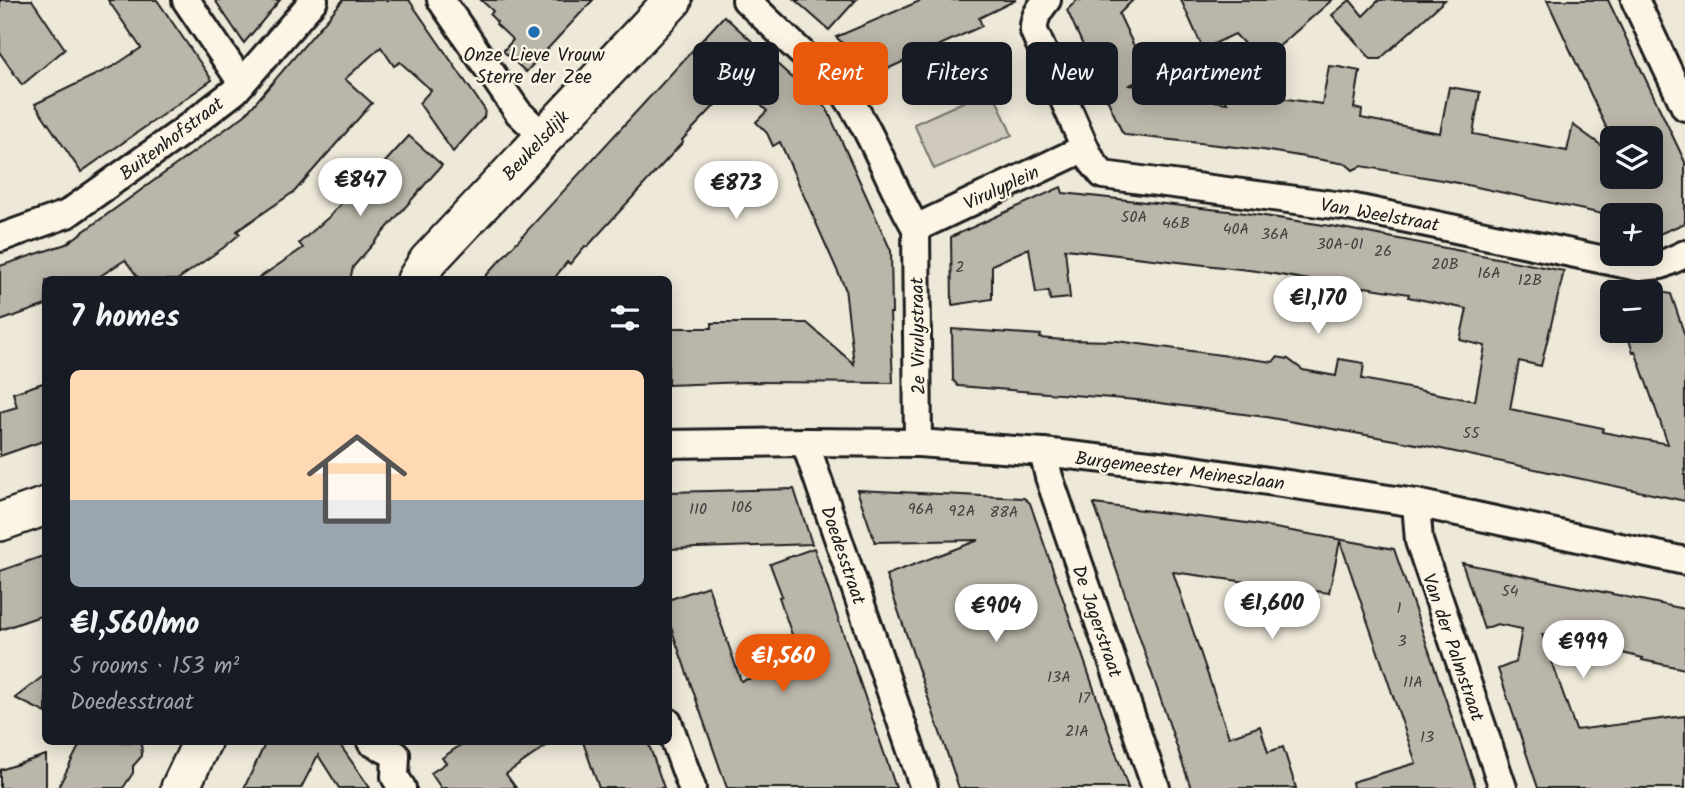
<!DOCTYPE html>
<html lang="en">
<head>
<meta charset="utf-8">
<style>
	body { margin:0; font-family:Kalam,sans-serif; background:#242831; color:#f1f3f6; height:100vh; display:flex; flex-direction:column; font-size:26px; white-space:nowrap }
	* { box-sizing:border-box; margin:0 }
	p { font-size:23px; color:#9ea1a6 }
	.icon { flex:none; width:38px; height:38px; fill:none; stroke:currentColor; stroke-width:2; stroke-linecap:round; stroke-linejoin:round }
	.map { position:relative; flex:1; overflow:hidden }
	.panel { position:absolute; left:42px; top:276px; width:630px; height:469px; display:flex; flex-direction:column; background:#171b24; border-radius:10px; box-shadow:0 4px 18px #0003 }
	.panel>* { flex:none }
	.guide { position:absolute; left:693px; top:42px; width:665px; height:63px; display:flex; gap:14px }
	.tools { position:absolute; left:1600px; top:126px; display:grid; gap:14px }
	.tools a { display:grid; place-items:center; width:63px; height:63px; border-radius:10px; background:#171b24; box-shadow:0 4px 18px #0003; font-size:35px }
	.price { position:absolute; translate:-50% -60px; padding:0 16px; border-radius:24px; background:#fff; color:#222; font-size:23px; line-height:46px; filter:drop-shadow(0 2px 4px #0008) }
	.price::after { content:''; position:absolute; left:50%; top:42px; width:21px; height:16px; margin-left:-10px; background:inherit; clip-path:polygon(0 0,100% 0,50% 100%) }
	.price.selected { background:#ea580c; color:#fff }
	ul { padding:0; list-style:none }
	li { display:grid; align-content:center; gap:14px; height:371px; padding:0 28px }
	li span { display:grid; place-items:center; height:217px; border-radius:10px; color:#555 }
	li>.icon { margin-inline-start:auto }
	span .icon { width:126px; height:126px; fill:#fffc; stroke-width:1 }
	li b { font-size:30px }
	h2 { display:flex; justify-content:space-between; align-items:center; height:84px; padding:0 28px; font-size:30px }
	.pill { padding:0 24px; border-radius:10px; background:#171b24; box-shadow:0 4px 18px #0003; font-size:24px; line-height:63px }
	.pill.selected { background:#ea580c; color:#fff }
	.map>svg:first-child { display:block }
</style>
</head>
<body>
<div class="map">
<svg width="1685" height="788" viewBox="0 0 1685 788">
	<rect width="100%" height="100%" fill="#eee8d9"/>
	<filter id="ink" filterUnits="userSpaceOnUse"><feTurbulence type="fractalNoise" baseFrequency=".0143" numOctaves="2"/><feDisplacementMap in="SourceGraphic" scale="14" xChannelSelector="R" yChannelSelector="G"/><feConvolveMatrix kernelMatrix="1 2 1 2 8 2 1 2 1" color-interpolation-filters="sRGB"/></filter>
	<g filter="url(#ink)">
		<polygon fill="#cfcabd" stroke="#76736c" stroke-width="2" points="992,89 1012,135 934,169 914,124"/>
		<g fill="#bab6aa" stroke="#1c1c1c" stroke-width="2">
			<polygon points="0,0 32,0 65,49 22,85 0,53"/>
			<polygon points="108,0 157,0 212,80 81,172 35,104 114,66 141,48"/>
			<polygon points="215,0 280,0 244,43"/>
			<polygon points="343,0 409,0 485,110 484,117 453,152 419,103 431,90 400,62 394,66 381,47 345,79 372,103 295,191 237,231 240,234 223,248 177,280 140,280 125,260 94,280 46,280 46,305 0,321 0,266 66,244 245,115"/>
			<polygon points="481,0 593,0 526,72 503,51 513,40 496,24 497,22 490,15 493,11"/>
			<polygon points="795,0 856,0 829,30"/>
			<polygon points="922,0 1016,0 979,18 982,26 876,74 836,37"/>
			<polygon points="1077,0 1133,0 1119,14 1148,76 1130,85 1155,89 1156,92 1227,103 1220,89 1322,104 1329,66 1339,67 1360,71 1354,108 1362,110 1361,118 1440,133 1449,87 1480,92 1473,134 1567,151 1573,125 1612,153 1612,177 1650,177 1650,138 1612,138 1612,140 1547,0 1608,0 1685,162 1685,223 1650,238 1650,215 1612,216 1453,182 1361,166 1353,170 1346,164 1263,150 1126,135 1122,132 1067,10"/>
			<polygon points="1181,0 1332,0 1261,62 1235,34 1203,49"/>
			<polygon points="1350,0 1363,16 1379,0 1445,0 1380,59 1371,59 1332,15"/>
			<polygon points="724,16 827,109 842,142 891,251 892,313 890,313 893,383 747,382 668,385 668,328 712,328 712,323 807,323 854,364 845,288 780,142 773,146 767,133 756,122 767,111 737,82 682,140 683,142 587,247 585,246 570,264 567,262 553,280 482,280"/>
			<polygon points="409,136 442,165 353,267 350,280 256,280 303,248 299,243 330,216 370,170 374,174"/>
			<polygon points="1061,187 1063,193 1238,212 1337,227 1564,271 1541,366 1519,361 1510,409 1603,428 1602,432 1668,444 1635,351 1633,352 1626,331 1650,331 1650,292 1613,292 1609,281 1671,294 1685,336 1685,501 1427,446 1266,417 1137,400 958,386 953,380 952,329 1041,335 1040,338 1064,340 1117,341 1273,362 1277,357 1288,359 1303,370 1336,376 1339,359 1364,363 1362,379 1475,401 1485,346 1460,340 1467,309 1408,297 1409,294 1365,287 1361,289 1257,271 1065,249 1070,298 1050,300 1049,291 1036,293 1029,248 992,265 992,299 952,305 951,237"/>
			<polygon points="46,382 46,440 0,456 0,412 17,407 13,393"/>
			<polygon points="794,489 812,544 668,549 668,492"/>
			<polygon points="857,490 1024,498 1030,503 1128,788 959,788 886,575 979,540 875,542"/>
			<polygon points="1094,504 1247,523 1394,549 1476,788 1353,788 1352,782 1416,763 1340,541 1329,593 1173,572 1229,737 1260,726 1268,752 1283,747 1296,788 1191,788"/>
			<polygon points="814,548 896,788 727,788 668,619 668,600 708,586 741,681 802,664 779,597 782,596 770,564"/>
			<polygon points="46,555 46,614 0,630 0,571"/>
			<polygon points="1462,563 1685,609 1685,669 1642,660 1643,658 1601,648 1601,646 1542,634 1576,730 1685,716 1685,788 1538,788 1498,669 1516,662 1522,629 1497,624 1484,629"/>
			<polygon points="46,674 46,713 15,698"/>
			<polygon points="88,742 141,742 142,756 133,766 133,773 123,788 58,788 80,744"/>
			<polygon points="266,742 324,742 331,746 338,742 370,788 339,788 318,755 301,788 244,788"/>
			<polygon points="465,742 552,742 506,774 516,788 441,788 431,773 446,763 442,758"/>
			<polygon points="583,742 648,742 664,788 599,788"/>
			<polygon points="46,755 46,788 0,788 0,770"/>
		</g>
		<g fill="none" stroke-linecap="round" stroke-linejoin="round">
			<g stroke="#1c1c1c" stroke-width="32">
				<g id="street">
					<polyline points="186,0 242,83"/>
					<polyline points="441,0 518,112 543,136"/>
					<path d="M 746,0 L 845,94 C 874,135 890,185 916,228"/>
					<path d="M 1047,0 C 1039,10 1033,18 1034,31 L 1085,148 L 1093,163 L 1103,175 L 1350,207 L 1638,267 L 1661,265 L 1685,254"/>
					<polyline points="1635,0 1685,107"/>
					<polyline points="916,228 918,443"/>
					<polyline points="916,228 1085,148"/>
					<polyline points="0,238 67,214 179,134 235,91 314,0"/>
					<polyline points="805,442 924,788"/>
					<polyline points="668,444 805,442 918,443 1043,452 1167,466 1416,503 1685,561"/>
					<polyline points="1043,452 1049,477 1156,788"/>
					<polyline points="1416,503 1419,541 1503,788"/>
					<polyline points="668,722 692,788"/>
					<polyline points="371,742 396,755"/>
					<polyline points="396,755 395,777 402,788"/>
				</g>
			</g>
			<g stroke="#1c1c1c" stroke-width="42">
				<g id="secondary">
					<polyline points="416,280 428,261 673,0"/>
					<polyline points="0,522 46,506"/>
					<polyline points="180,788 202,742"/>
				</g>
			</g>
			<use href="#street" stroke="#fcf5e5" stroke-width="26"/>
			<use href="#secondary" stroke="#fcf5e5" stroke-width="37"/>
		</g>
	</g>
	<circle fill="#1f6fb2" stroke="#fcf5e5" stroke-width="2.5" cx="534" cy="32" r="7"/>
	<g text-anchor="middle" stroke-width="5" stroke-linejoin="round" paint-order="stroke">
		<g font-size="16" fill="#444240">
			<text x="1134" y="222">50A</text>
			<text x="1176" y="228">46B</text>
			<text x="1236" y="234">40A</text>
			<text x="1275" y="239">36A</text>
			<text x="1340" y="249">30A-01</text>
			<text x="1383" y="256">26</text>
			<text x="1445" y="269">20B</text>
			<text x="960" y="272">2</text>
			<text x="1489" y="278">16A</text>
			<text x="1530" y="285">12B</text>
			<text x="1471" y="438">55</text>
			<text x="742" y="512">106</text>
			<text x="698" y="514">110</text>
			<text x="921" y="514">96A</text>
			<text x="962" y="516">92A</text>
			<text x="1004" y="517">88A</text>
			<text x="1510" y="596">54</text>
			<text x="1399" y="613">1</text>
			<text x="1402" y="646">3</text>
			<text x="1059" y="682">13A</text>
			<text x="1413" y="687">11A</text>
			<text x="1084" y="703">17</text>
			<text x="1077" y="736">21A</text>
			<text x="1427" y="742">13</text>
		</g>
		<g font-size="19" fill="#1c1c1c" stroke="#fcf5e5">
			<text x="534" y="61">Onze Lieve Vrouw<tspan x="534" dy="22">Sterre der Zee</tspan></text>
		</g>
		<g font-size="19" fill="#1c1c1c" stroke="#fcf5e5">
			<text transform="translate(171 138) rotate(-37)" y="7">Buitenhofstraat</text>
			<text transform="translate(535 145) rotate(-47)" y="7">Beukelsdijk</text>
			<text transform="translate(1001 187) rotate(-25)" y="7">Virulyplein</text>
			<text transform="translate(1380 214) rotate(10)" y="7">Van Weelstraat</text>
			<text transform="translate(917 336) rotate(-91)" y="7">2e Virulystraat</text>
			<text transform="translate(1180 470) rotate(7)" y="7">Burgemeester Meineszlaan</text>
			<text transform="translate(844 555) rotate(71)" y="7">Doedesstraat</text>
			<text transform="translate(1098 621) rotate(71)" y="7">De Jagerstraat</text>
			<text transform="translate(1454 647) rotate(71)" y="7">Van der Palmstraat</text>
		</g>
	</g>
</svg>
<div class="tools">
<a><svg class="icon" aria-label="layers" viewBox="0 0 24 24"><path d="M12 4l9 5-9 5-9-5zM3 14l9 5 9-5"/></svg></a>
<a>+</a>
<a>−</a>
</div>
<b class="price" style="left:360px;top:218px">€847</b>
<b class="price" style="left:736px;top:221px">€873</b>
<b class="price" style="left:1318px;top:336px">€1,170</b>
<b class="price" style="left:1272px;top:641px">€1,600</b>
<b class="price" style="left:996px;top:644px">€904</b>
<b class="price" style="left:1583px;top:680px">€999</b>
<b class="price selected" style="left:783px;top:694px">€1,560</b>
<div class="guide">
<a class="pill">Buy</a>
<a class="pill selected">Rent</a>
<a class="pill">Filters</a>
<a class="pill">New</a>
<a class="pill">Apartment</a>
</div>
<section class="panel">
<h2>7 homes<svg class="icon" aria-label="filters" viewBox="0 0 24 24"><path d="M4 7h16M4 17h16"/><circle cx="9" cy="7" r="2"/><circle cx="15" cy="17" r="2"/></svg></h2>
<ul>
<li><span style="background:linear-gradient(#ffd9b3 60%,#9aa5b1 0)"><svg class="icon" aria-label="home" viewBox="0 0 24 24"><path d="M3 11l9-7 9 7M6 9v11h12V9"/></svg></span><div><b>€1,560/mo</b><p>5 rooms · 153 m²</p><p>Doedesstraat</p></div></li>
</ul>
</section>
</div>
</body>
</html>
